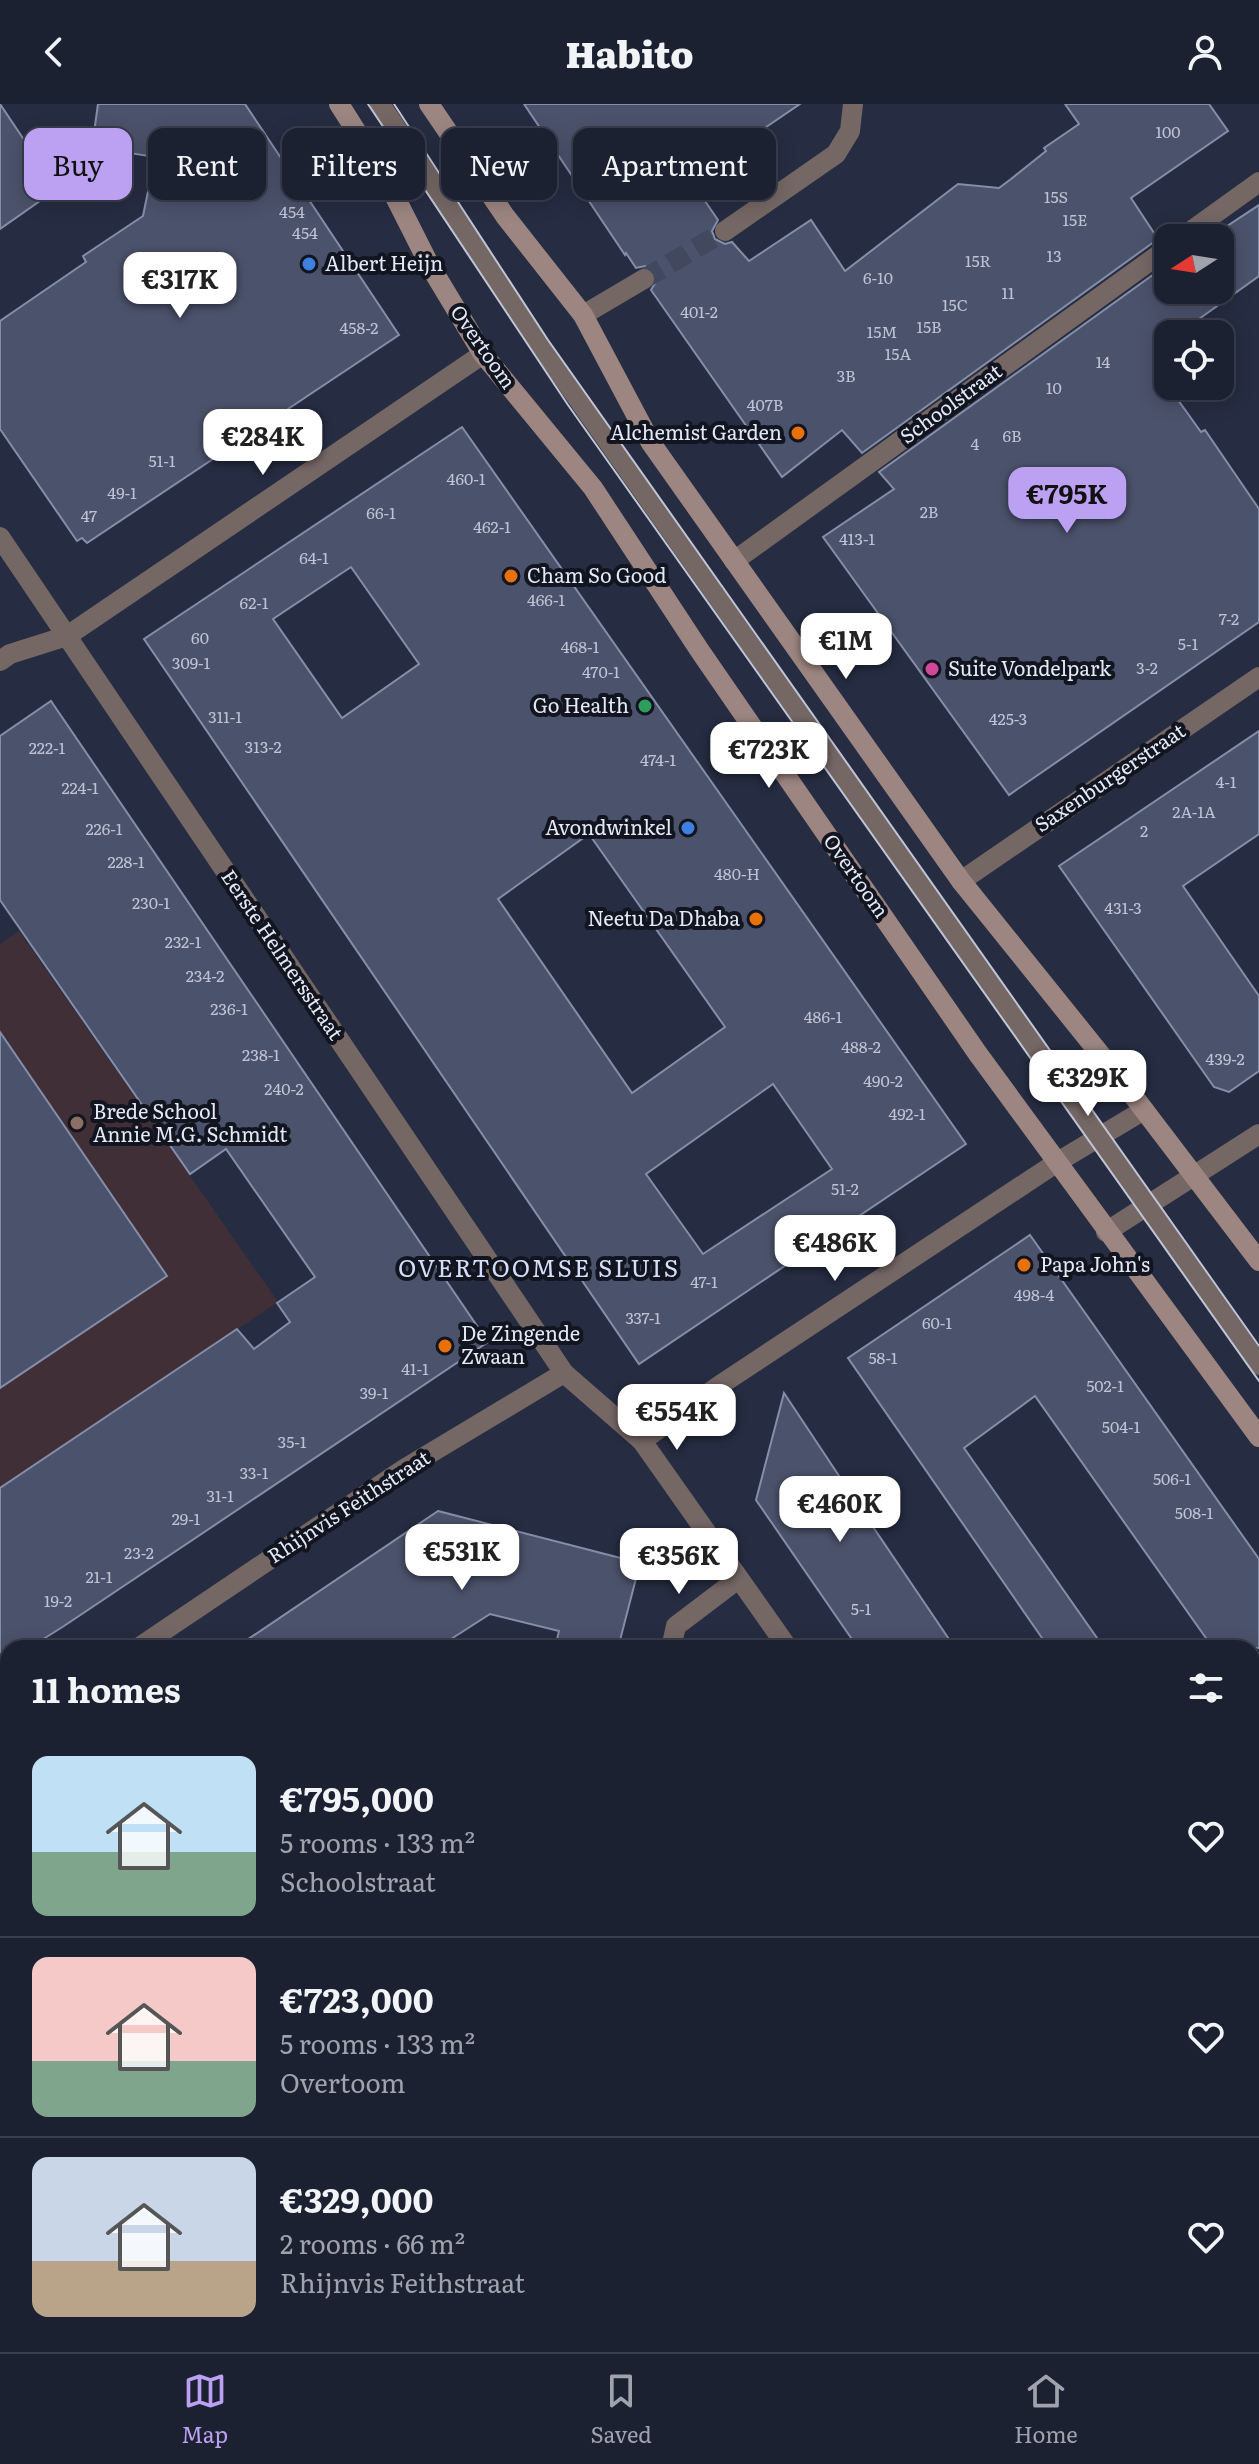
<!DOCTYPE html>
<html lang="en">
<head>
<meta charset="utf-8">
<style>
	body { margin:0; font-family:Literata,serif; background:#25293a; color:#f1f3f6; height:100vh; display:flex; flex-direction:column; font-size:30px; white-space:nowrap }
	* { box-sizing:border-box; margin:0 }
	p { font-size:26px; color:#a0a3ac }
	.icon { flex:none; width:44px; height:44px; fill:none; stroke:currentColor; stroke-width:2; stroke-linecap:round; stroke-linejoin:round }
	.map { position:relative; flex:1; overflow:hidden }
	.side { position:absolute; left:0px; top:1536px; width:1260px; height:712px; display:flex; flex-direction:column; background:#1c2132; border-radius:24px 24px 0 0; box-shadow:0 4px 20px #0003,0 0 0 2px #3a3e4d }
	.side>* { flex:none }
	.hud { position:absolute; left:24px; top:24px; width:800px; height:72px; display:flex; gap:16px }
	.needle { width:52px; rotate:258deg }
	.tools { position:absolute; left:1154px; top:120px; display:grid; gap:16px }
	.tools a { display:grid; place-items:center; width:80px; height:80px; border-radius:16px; background:#1c2132; box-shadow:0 4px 20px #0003,0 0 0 2px #3a3e4d; font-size:40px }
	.price { position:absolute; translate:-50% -68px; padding:0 18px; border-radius:16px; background:#fff; color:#222; font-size:26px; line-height:52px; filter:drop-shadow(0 2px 4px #0008) }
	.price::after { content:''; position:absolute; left:50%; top:48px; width:24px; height:18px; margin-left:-12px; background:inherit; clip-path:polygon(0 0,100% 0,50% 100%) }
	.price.on { background:#bca0f2; color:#111 }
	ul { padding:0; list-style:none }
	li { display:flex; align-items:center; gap:24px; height:200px; padding:0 32px }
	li+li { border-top:2px solid #3a3e4d }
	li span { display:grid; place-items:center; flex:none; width:224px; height:160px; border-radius:16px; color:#555 }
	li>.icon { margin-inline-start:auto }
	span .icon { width:96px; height:96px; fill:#fffc; stroke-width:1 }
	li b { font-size:34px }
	h2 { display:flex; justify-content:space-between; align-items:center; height:96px; padding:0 32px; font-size:34px }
	.chip { padding:0 28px; border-radius:16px; background:#1c2132; box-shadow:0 4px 20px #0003,0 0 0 2px #3a3e4d; font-size:28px; line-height:72px }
	.chip.on { background:#bca0f2; color:#111 }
	header { display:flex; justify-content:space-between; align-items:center; height:104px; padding:0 32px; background:#1c2132; font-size:36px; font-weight:800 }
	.tabs { display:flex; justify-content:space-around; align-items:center; height:112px; border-top:2px solid #3a3e4d; background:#1c2132; font-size:22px; color:#a0a3ac }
	.tabs a { display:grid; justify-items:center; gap:4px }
	.tabs .on { color:#bca0f2 }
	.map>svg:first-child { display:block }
</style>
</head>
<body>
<header><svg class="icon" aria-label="back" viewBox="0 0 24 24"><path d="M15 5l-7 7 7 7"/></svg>Habito<svg class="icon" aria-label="person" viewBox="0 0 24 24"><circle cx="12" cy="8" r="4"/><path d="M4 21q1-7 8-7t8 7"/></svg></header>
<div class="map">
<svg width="1259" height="2248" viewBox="0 0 1259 2248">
	<rect width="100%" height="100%" fill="#262c42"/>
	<polygon fill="#412f38" points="19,827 278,1198 0,1384 0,840"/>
	<polygon fill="#4d503d" points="527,2240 1250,2240 1255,2248 524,2248"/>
	<g fill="#5b6045">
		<polygon points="526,2240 603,2240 635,2248 524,2248"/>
		<polygon points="1123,2240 1194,2240 1200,2248 1129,2248"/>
	</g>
	<g fill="#4b526b" stroke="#858ea9" stroke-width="2" fill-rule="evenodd">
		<polygon points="0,0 57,85 0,125"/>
		<polygon points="98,0 245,0 399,231 87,439 82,434 77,437 0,325 0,217 86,158 83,152 143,112 155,53 92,43"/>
		<polygon points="524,0 800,0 690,75 718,116 712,127 715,135 725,140 732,138 749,157 811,116 845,167 958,80 999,84 1011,75 1046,47 1044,44 1079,20 1065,0 1209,0 1228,27 1131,94 1158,135 862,349 842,326 782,373 651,186 657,176 655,168 645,162 636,164 626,149 625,151"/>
		<polygon points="1259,101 1259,172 1178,230 1168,230 1168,282 1201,328 1205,326 1259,405 1259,518 1009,691 823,433 894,385 879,368 1168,160 1168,186 1220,186 1220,134 1209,134"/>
		<path d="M 462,323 L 966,1040 L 639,1260 L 144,535 ZM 351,463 L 419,560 L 342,614 L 273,515 ZM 589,730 L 725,923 L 632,989 L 498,795 ZM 773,980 L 832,1065 L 703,1150 L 646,1070 Z"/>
		<polygon points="51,597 488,1238 64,1522 29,1544 8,1544 8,1558 0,1564 0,1384 237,1225 254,1245 290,1218 277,1199 315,1173 226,1045 190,1070 0,796 0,632"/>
		<polygon points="1259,627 1259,730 1183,782 1259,892 1259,967 1229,988 1214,983 1059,762"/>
		<polygon points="0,928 167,1172 0,1284"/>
		<polygon points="1030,1131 1259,1455 1259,1544 1213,1544 1035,1292 964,1344 1104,1544 1049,1544 848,1254"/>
		<polygon points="784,1289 867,1414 955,1544 858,1544 756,1396"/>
		<polygon points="438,1407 640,1459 618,1544 555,1544 559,1527 490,1510 437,1544 235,1544"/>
	</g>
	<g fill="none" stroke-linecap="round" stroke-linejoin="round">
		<polyline stroke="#42485d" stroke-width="20" stroke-dasharray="20 10" stroke-linecap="butt" points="644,175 725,127"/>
		<polyline stroke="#756764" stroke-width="20" points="380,0 540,241 1259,1261"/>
		<g stroke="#756764" stroke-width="20">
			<polyline points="725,127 836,50 850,27 853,0"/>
			<polyline points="1181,134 1259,78"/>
			<polyline points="583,211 644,175"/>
			<polyline points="0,433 564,1269 642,1337 788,1544"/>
			<polyline points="734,457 1168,144"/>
			<polyline points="0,557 10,550 67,532 483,250"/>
			<polyline points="961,777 1259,573"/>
			<polyline points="1106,1128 1259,1030"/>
			<polyline points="642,1337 717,1283 1056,1059 1144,1006"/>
			<polyline points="138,1544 404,1365 564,1269"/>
			<polyline points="671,1544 676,1522 738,1475"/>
			<polyline points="0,1637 8,1632"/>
			<polyline points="0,1966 8,1978"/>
			<polyline points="1252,2189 1259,2198"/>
			<polyline points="188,2240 216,2248"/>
			<polyline points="489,2248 491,2240"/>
		</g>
		<g stroke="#9d8682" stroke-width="20">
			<polyline points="339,0 384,71 430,162 483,250 593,384 700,547 978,950 1259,1333"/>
			<polyline points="429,0 505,112 583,211 651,339 961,777 1125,981 1259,1157"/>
		</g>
		<g stroke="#c0c5d5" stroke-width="2">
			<polyline points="368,0 568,301 1259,1277"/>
			<polyline points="394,0 548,236 1259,1242"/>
		</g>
	</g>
	<g fill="#3f7fe0" stroke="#12151f" stroke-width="3">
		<circle cx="309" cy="160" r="8"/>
		<circle cx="688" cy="724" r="8"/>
	</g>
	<g fill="#e8710a" stroke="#12151f" stroke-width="3">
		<circle cx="798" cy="329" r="8"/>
		<circle cx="511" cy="472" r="8"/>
		<circle cx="756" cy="815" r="8"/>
		<circle cx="1024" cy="1161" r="8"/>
		<circle cx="445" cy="1242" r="8"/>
	</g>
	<circle fill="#d1479c" stroke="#12151f" stroke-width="3" cx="932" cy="565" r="8"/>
	<circle fill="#2e9e5b" stroke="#12151f" stroke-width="3" cx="645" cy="602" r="8"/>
	<circle fill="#8d6e63" stroke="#12151f" stroke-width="3" cx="77" cy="1019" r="8"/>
	<g text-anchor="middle" stroke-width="8" stroke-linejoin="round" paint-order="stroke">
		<g font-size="16" fill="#bec2d4">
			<text x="1168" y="34">100</text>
			<text x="1056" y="99">15S</text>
			<text x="292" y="114">454</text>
			<text x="1075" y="122">15E</text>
			<text x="305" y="135">454</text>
			<text x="1054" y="158">13</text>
			<text x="978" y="163">15R</text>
			<text x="878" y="180">6-10</text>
			<text x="1008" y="195">11</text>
			<text x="955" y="207">15C</text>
			<text x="699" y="214">401-2</text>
			<text x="929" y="229">15B</text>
			<text x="359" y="230">458-2</text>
			<text x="882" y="234">15M</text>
			<text x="898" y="256">15A</text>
			<text x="1103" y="264">14</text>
			<text x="846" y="278">3B</text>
			<text x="1054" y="290">10</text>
			<text x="765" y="307">407B</text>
			<text x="1012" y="338">6B</text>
			<text x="975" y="346">4</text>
			<text x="162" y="363">51-1</text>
			<text x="466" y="381">460-1</text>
			<text x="122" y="395">49-1</text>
			<text x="929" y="414">2B</text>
			<text x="381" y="415">66-1</text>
			<text x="89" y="418">47</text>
			<text x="492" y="429">462-1</text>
			<text x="857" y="441">413-1</text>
			<text x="314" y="460">64-1</text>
			<text x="546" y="502">466-1</text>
			<text x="254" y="505">62-1</text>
			<text x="1229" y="521">7-2</text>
			<text x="200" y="540">60</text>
			<text x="1188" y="546">5-1</text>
			<text x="580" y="549">468-1</text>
			<text x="191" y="565">309-1</text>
			<text x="1147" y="570">3-2</text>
			<text x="601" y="574">470-1</text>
			<text x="225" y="619">311-1</text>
			<text x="1008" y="621">425-3</text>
			<text x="263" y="649">313-2</text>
			<text x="47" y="650">222-1</text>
			<text x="658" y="662">474-1</text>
			<text x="1226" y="684">4-1</text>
			<text x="80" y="690">224-1</text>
			<text x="1194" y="714">2A-1A</text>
			<text x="104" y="731">226-1</text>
			<text x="1144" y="733">2</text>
			<text x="126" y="764">228-1</text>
			<text x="737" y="776">480-H</text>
			<text x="151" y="805">230-1</text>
			<text x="1123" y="810">431-3</text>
			<text x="183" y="844">232-1</text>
			<text x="205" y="878">234-2</text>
			<text x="229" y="911">236-1</text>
			<text x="823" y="919">486-1</text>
			<text x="861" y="949">488-2</text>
			<text x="261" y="957">238-1</text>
			<text x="1225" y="961">439-2</text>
			<text x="883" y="983">490-2</text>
			<text x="284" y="991">240-2</text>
			<text x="907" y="1016">492-1</text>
			<text x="845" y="1091">51-2</text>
			<text x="704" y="1184">47-1</text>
			<text x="1034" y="1197">498-4</text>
			<text x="643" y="1220">337-1</text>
			<text x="937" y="1225">60-1</text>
			<text x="883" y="1260">58-1</text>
			<text x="415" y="1271">41-1</text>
			<text x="1105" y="1288">502-1</text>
			<text x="374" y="1295">39-1</text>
			<text x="1121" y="1329">504-1</text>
			<text x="292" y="1344">35-1</text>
			<text x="254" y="1375">33-1</text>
			<text x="1172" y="1381">506-1</text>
			<text x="220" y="1398">31-1</text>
			<text x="1194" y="1415">508-1</text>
			<text x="186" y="1421">29-1</text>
			<text x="139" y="1455">23-2</text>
			<text x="99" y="1479">21-1</text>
			<text x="58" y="1503">19-2</text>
			<text x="861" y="1511">5-1</text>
		</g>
		<g font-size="20" fill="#e4e8f7" stroke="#12151f" text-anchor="start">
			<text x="325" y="167">Albert Heijn</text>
			<text x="782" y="336" text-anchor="end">Alchemist Garden</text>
			<text x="527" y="479">Cham So Good</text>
			<text x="948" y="572">Suite Vondelpark</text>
			<text x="629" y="609" text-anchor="end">Go Health</text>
			<text x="672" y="731" text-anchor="end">Avondwinkel</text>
			<text x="740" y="822" text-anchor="end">Neetu Da Dhaba</text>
			<text x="93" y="1015">Brede School<tspan x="93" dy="23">Annie M.G. Schmidt</tspan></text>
			<text x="1040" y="1168">Papa John's</text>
			<text x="461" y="1237">De Zingende<tspan x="461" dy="23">Zwaan</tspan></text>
		</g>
		<g font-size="20" fill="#e4e8f7" stroke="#12151f">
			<text transform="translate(483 243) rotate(55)" y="7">Overtoom</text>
			<text transform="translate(951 300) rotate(-36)" y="7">Schoolstraat</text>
			<text transform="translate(1110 674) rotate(-34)" y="7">Saxenburgerstraat</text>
			<text transform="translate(856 772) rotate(55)" y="7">Overtoom</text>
			<text transform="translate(282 851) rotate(56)" y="7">Eerste Helmersstraat</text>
			<text transform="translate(349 1403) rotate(-33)" y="7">Rhijnvis Feithstraat</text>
		</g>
		<g font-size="24" letter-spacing="2" fill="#d4ddfa" stroke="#12151f">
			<text x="539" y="1173">OVERTOOMSE SLUIS</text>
		</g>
	</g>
</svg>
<div class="tools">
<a><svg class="needle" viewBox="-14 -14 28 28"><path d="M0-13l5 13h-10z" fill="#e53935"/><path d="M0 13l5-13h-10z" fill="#a0a3ac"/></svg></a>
<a><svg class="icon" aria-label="locate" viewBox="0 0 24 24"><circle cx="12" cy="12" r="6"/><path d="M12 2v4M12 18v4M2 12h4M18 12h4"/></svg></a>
</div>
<b class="price" style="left:180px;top:216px">€317K</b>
<b class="price" style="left:263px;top:373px">€284K</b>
<b class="price on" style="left:1067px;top:431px">€795K</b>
<b class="price" style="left:846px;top:577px">€1M</b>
<b class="price" style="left:769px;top:686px">€723K</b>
<b class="price" style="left:1088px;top:1014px">€329K</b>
<b class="price" style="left:835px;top:1179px">€486K</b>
<b class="price" style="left:677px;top:1348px">€554K</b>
<b class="price" style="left:840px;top:1440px">€460K</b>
<b class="price" style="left:462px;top:1488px">€531K</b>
<b class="price" style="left:679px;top:1492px">€356K</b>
<div class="hud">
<a class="chip on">Buy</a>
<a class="chip">Rent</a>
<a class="chip">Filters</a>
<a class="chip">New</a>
<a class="chip">Apartment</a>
</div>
<section class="side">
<h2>11 homes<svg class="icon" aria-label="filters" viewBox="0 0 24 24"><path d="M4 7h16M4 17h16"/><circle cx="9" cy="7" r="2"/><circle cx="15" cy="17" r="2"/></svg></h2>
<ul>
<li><span style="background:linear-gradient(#bfe0f5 60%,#7fa58c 0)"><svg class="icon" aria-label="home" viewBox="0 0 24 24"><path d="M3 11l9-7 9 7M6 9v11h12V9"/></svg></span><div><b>€795,000</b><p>5 rooms · 133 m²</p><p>Schoolstraat</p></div><svg class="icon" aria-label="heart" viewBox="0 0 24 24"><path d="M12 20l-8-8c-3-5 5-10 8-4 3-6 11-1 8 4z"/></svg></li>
<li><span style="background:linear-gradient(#f6c9c9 65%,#7fa58c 0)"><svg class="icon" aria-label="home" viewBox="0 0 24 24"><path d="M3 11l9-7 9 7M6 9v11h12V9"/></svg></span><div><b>€723,000</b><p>5 rooms · 133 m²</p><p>Overtoom</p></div><svg class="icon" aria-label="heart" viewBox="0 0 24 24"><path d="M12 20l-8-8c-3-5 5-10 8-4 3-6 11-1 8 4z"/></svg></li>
<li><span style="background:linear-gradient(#c9d6e8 65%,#b9a48a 0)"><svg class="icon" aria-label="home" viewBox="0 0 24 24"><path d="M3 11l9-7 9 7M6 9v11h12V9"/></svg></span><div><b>€329,000</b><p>2 rooms · 66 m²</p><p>Rhijnvis Feithstraat</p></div><svg class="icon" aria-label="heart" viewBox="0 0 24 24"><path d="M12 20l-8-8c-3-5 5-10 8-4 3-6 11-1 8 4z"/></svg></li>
</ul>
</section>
</div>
<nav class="tabs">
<a class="on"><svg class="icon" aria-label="map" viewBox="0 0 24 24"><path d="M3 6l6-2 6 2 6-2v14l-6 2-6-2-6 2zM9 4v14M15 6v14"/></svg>Map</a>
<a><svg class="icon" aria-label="saved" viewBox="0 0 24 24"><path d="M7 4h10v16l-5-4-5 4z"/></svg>Saved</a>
<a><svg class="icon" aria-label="home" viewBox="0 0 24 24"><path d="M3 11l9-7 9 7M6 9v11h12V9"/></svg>Home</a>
</nav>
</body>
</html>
